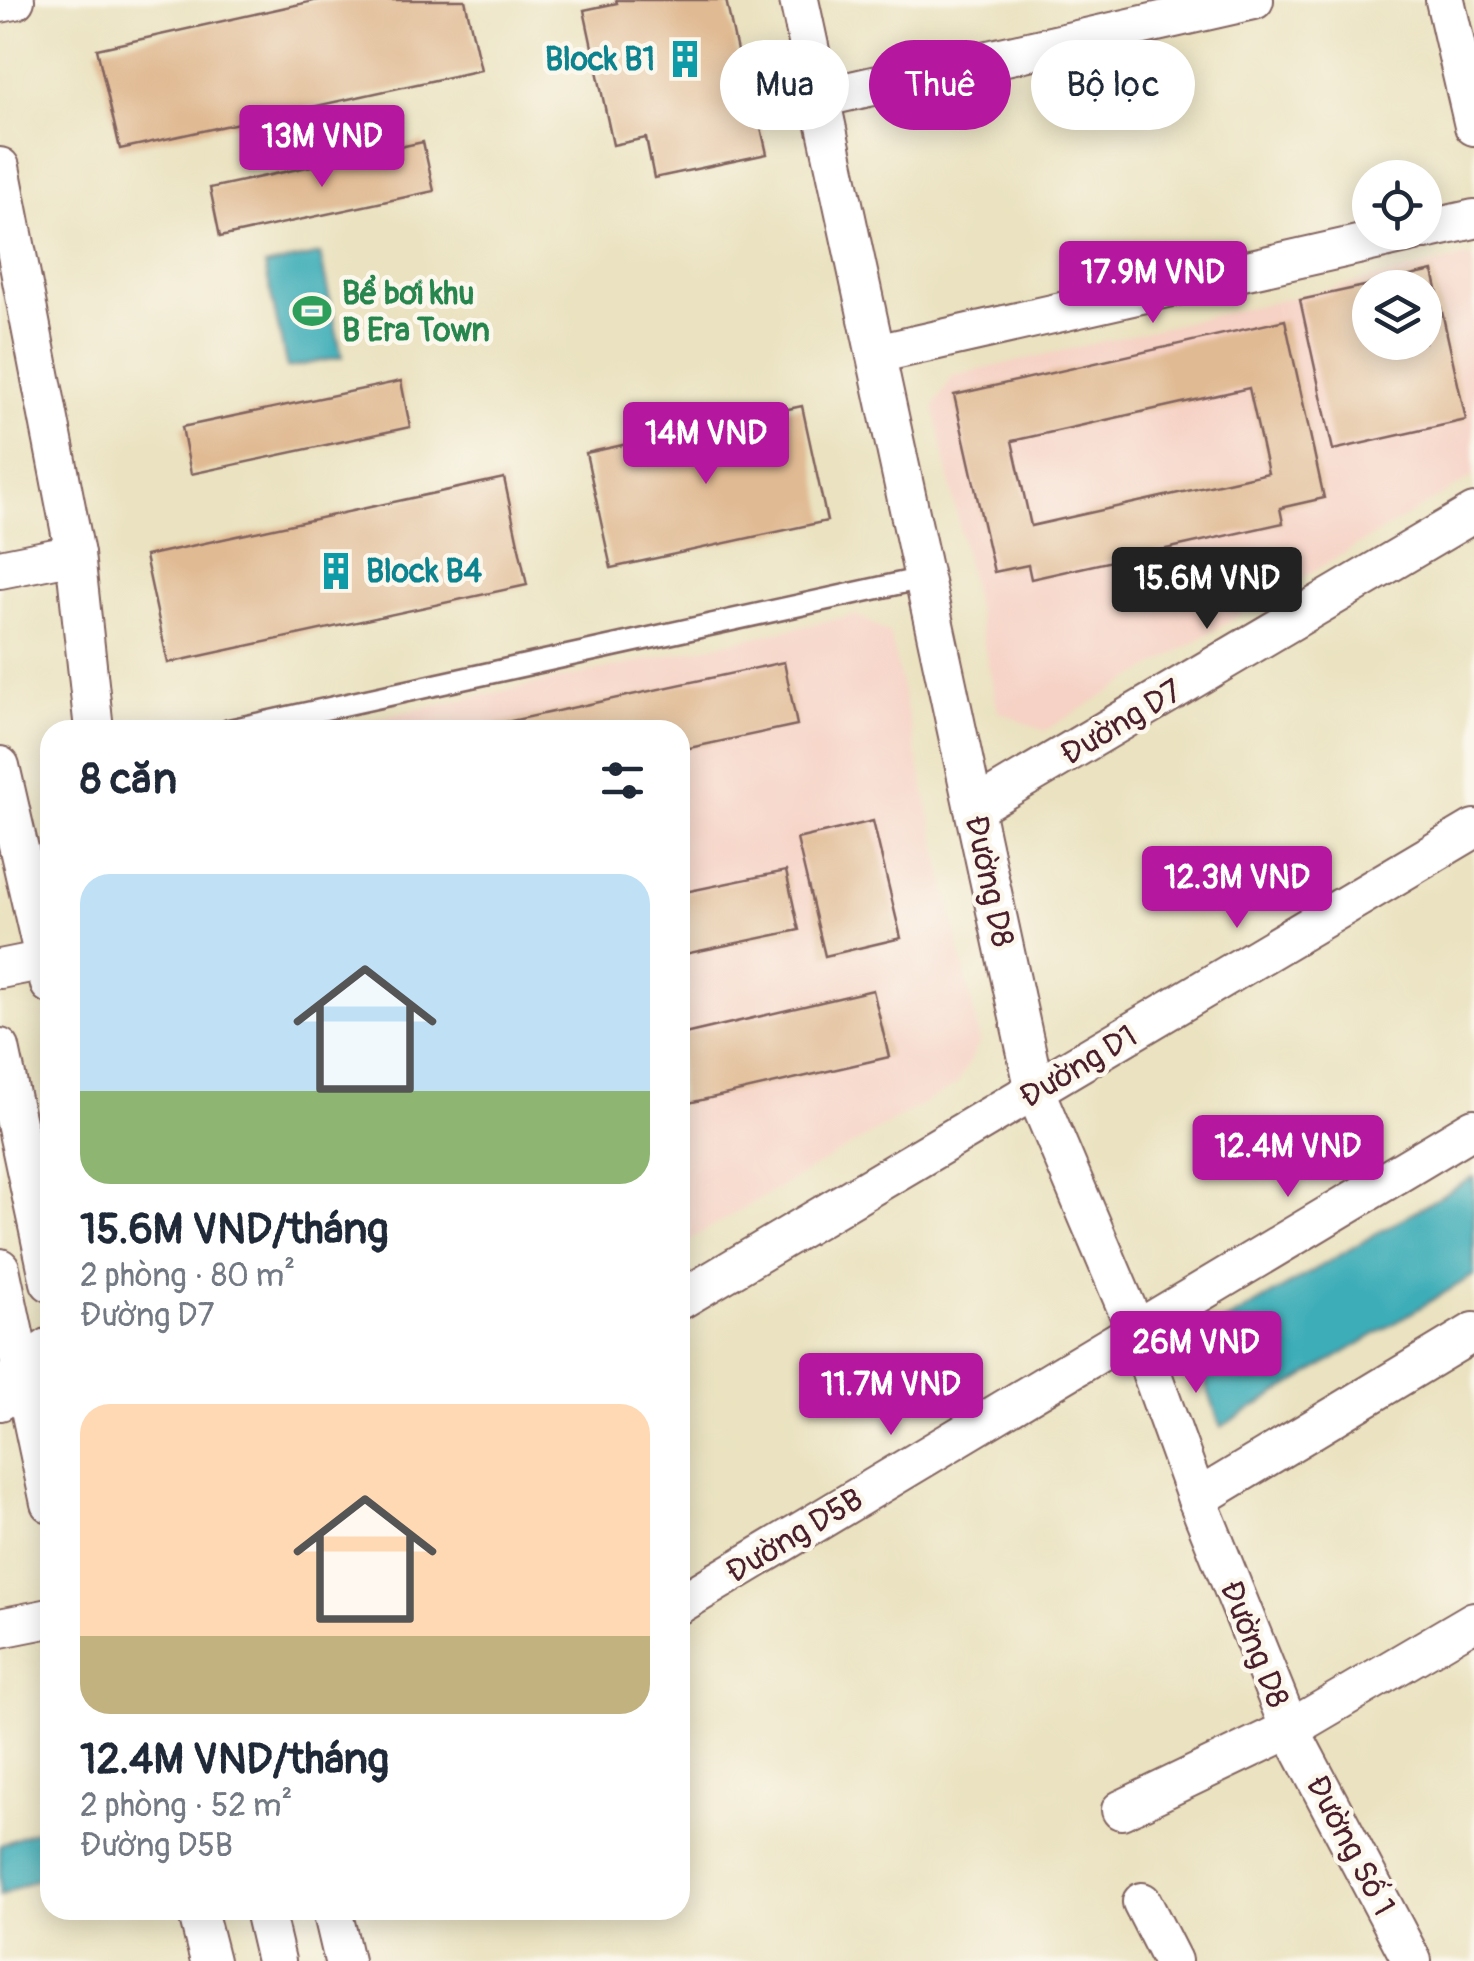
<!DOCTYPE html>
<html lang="vi">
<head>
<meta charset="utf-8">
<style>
	body { margin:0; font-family:Pangolin,sans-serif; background:#f6f6f7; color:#1f2937; height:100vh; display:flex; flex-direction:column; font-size:38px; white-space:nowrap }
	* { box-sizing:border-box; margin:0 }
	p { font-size:32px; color:#747a83 }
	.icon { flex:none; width:55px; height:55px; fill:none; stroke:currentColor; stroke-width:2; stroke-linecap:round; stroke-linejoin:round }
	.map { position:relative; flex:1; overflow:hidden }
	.details { position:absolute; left:40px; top:720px; width:650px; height:1200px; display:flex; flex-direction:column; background:#fff; border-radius:30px; box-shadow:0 5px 25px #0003 }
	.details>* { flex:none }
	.guide { position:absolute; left:720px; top:40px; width:602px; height:90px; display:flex; gap:20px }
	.controls { position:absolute; left:1352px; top:160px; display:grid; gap:20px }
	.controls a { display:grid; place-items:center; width:90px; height:90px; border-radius:50%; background:#fff; box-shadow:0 5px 25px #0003; font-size:50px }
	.price { position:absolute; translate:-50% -85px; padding:0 22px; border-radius:10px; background:#b5179e; color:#fff; font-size:32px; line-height:65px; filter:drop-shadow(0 2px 5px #0008) }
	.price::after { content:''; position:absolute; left:50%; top:60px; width:30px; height:22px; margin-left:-15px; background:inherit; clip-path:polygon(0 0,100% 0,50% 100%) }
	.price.on { background:#222; color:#fff }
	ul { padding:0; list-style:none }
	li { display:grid; align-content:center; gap:20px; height:530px; padding:0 40px }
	li span { display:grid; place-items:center; height:310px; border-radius:30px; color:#555 }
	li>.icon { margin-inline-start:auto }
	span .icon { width:180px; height:180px; fill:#fffc; stroke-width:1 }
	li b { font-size:42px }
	h2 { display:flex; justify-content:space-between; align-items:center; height:120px; padding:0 40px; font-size:42px }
	.pill { padding:0 35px; border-radius:45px; background:#fff; box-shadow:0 5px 25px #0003; font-size:35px; line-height:90px }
	.pill.on { background:#b5179e; color:#fff }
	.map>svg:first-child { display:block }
</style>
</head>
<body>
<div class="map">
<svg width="1474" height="1961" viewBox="0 0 1474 1961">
	<rect width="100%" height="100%" fill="#fbf7ec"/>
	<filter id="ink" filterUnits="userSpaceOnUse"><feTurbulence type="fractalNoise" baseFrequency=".01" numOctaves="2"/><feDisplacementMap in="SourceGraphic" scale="20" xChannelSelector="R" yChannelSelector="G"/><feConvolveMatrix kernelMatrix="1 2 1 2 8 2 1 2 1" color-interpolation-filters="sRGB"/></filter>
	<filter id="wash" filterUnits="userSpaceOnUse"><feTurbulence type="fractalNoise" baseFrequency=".0048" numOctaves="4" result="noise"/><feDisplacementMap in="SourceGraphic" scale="40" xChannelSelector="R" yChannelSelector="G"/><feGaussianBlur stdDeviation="2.25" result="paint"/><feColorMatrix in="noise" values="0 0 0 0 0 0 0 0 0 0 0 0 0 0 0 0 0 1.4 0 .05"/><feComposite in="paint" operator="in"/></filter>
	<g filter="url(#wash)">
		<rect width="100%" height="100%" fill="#eae2c0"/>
		<g fill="#f6d1c5" fill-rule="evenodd">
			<path d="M 1466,257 L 1474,260 L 1474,476 L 1044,731 L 998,711 L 934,407 L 953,376 ZM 1370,288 L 1425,288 L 1425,342 L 1370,342 Z"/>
			<polygon points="856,615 890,634 980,1042 957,1084 680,1245 680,730 323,730"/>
		</g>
		<g fill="#3dadb8" stroke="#446672" stroke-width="2.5">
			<polygon points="320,254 342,357 287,368 265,266"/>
			<polygon points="1474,1177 1474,1275 1221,1427 1191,1342"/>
			<polygon points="50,1830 50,1873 0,1896 0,1845 32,1832"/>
		</g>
		<g id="blocks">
			<g fill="#e0ba93" fill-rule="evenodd">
				<polygon points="318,0 465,0 481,70 120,149 97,49"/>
				<polygon points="616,0 726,0 751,116 758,114 767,154 654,178 646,138 613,145 584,10 617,3"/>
				<polygon points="423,142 434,191 220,237 210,188"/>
				<path d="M 1433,271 L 1466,420 L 1333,450 L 1300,300 ZM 1370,288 L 1425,288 L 1425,342 L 1370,342 Z"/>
				<path d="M 1285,320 L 1324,498 L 1280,508 L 1283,523 L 1031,579 L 1028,565 L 994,572 L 954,395 ZM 1249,388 L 1268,473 L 1031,526 L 1012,441 Z"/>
				<polygon points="401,381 410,427 191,474 182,427"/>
				<polygon points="802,406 827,521 611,568 586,453"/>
				<polygon points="504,478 527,585 168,663 145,556"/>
				<polygon points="784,662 797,725 680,750 680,730 469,730"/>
				<polygon points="873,821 901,938 825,956 797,839"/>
				<polygon points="786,871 799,930 680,955 680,893"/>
				<polygon points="873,990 889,1057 680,1105 680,1035"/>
			</g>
		</g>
	</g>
	<g filter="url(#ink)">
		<use href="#blocks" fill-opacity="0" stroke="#82635f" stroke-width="2.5"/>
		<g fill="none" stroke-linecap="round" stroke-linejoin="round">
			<g stroke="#82635f" stroke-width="25">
				<polyline id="service" points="229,730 924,578"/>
			</g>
			<g stroke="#82635f" stroke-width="42">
				<g id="minor">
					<polyline points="799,0 1035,1091 1136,1330 1197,1499 1290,1729 1412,1961"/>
					<polyline points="1445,0 1474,126"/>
					<polyline points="0,3 15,0"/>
					<polyline points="820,98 1254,0"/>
					<polyline points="0,167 75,554 94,730"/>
					<polyline points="1425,230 1474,219"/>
					<polyline points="876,354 1415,232"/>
					<polyline points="0,569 75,554"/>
					<polyline points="0,766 50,984"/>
					<polyline points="974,808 1474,513"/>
					<polyline points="0,969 45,960"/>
					<polyline points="0,1048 50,1282"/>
					<polyline points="0,1268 50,1503"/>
					<polyline points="680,1300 1474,829"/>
					<polyline points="0,1401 21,1367 50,1347"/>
					<polyline points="1197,1499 1474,1332"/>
					<polyline points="680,1604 1474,1128"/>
					<polyline points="0,1628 50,1618"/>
					<polyline points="1121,1810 1290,1729 1474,1621"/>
					<polyline points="1142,1902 1172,1961"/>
					<polyline points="197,1910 210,1961"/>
					<polyline points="264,1910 276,1961"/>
					<polyline points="332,1910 344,1961"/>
				</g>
			</g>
			<use href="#service" stroke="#fff" stroke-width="20"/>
			<use href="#minor" stroke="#fff" stroke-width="38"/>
		</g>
	</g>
	<defs>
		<g id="building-bare" transform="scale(3)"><path d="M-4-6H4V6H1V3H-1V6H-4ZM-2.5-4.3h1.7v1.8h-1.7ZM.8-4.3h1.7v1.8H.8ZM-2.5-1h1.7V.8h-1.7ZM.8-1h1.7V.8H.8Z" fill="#0f9aa8" stroke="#fbf7ec" stroke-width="2.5" paint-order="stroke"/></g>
		<g id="stadium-bare" transform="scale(3)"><path d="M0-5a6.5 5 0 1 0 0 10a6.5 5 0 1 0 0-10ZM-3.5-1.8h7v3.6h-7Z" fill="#2e9e5b" stroke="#fbf7ec" stroke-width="2.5" paint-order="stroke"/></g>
	</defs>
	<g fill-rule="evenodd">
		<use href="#building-bare" x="685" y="59"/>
		<use href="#stadium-bare" x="312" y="311"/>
		<use href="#building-bare" x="336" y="571"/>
	</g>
	<g text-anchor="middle" stroke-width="9" stroke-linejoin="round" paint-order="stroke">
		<g font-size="32" font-weight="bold" fill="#0d838f" stroke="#fbf7ec" text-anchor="end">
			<text x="655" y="70">Block B1</text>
			<text x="366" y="582" text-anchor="start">Block B4</text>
		</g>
		<g font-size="32" font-weight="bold" fill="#27864d" stroke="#fbf7ec" text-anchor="start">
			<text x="342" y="304">Bể bơi khu<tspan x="342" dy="37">B Era Town</tspan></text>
		</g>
		<g font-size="32" fill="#4a1f2b" stroke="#fbf7ec">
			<text transform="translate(1121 722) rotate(-31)" y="11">Đường D7</text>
			<text transform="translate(990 881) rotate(78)" y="11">Đường D8</text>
			<text transform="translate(1078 1066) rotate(-31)" y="11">Đường D1</text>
			<text transform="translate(794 1535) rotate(-31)" y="11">Đường D5B</text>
			<text transform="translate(1255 1644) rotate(68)" y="11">Đường D8</text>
			<text transform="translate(1351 1845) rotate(62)" y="11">Đường Số 1</text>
		</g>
	</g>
</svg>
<div class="controls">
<a><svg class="icon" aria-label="locate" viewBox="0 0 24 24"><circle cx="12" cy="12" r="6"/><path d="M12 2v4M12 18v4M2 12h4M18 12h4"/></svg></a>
<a><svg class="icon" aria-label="layers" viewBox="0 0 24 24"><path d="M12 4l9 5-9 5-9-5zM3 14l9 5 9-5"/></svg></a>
</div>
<b class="price" style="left:322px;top:190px">13M VND</b>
<b class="price" style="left:1153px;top:326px">17.9M VND</b>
<b class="price" style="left:706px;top:487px">14M VND</b>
<b class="price on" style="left:1207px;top:632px">15.6M VND</b>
<b class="price" style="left:1237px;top:931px">12.3M VND</b>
<b class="price" style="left:1288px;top:1200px">12.4M VND</b>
<b class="price" style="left:1196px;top:1396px">26M VND</b>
<b class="price" style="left:891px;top:1438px">11.7M VND</b>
<div class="guide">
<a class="pill">Mua</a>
<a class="pill on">Thuê</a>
<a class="pill">Bộ lọc</a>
</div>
<section class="details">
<h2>8 căn<svg class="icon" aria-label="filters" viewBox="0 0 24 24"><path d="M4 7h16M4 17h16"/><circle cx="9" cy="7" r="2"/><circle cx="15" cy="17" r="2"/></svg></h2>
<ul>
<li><span style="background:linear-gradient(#bfe0f5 70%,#8fb573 0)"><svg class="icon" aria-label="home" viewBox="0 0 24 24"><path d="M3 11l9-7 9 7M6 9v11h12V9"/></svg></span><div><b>15.6M VND/tháng</b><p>2 phòng · 80 m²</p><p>Đường D7</p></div></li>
<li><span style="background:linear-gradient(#ffd9b3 75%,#c2b280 0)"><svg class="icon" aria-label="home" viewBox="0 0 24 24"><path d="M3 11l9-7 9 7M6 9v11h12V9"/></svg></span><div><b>12.4M VND/tháng</b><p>2 phòng · 52 m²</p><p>Đường D5B</p></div></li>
</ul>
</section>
</div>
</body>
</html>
